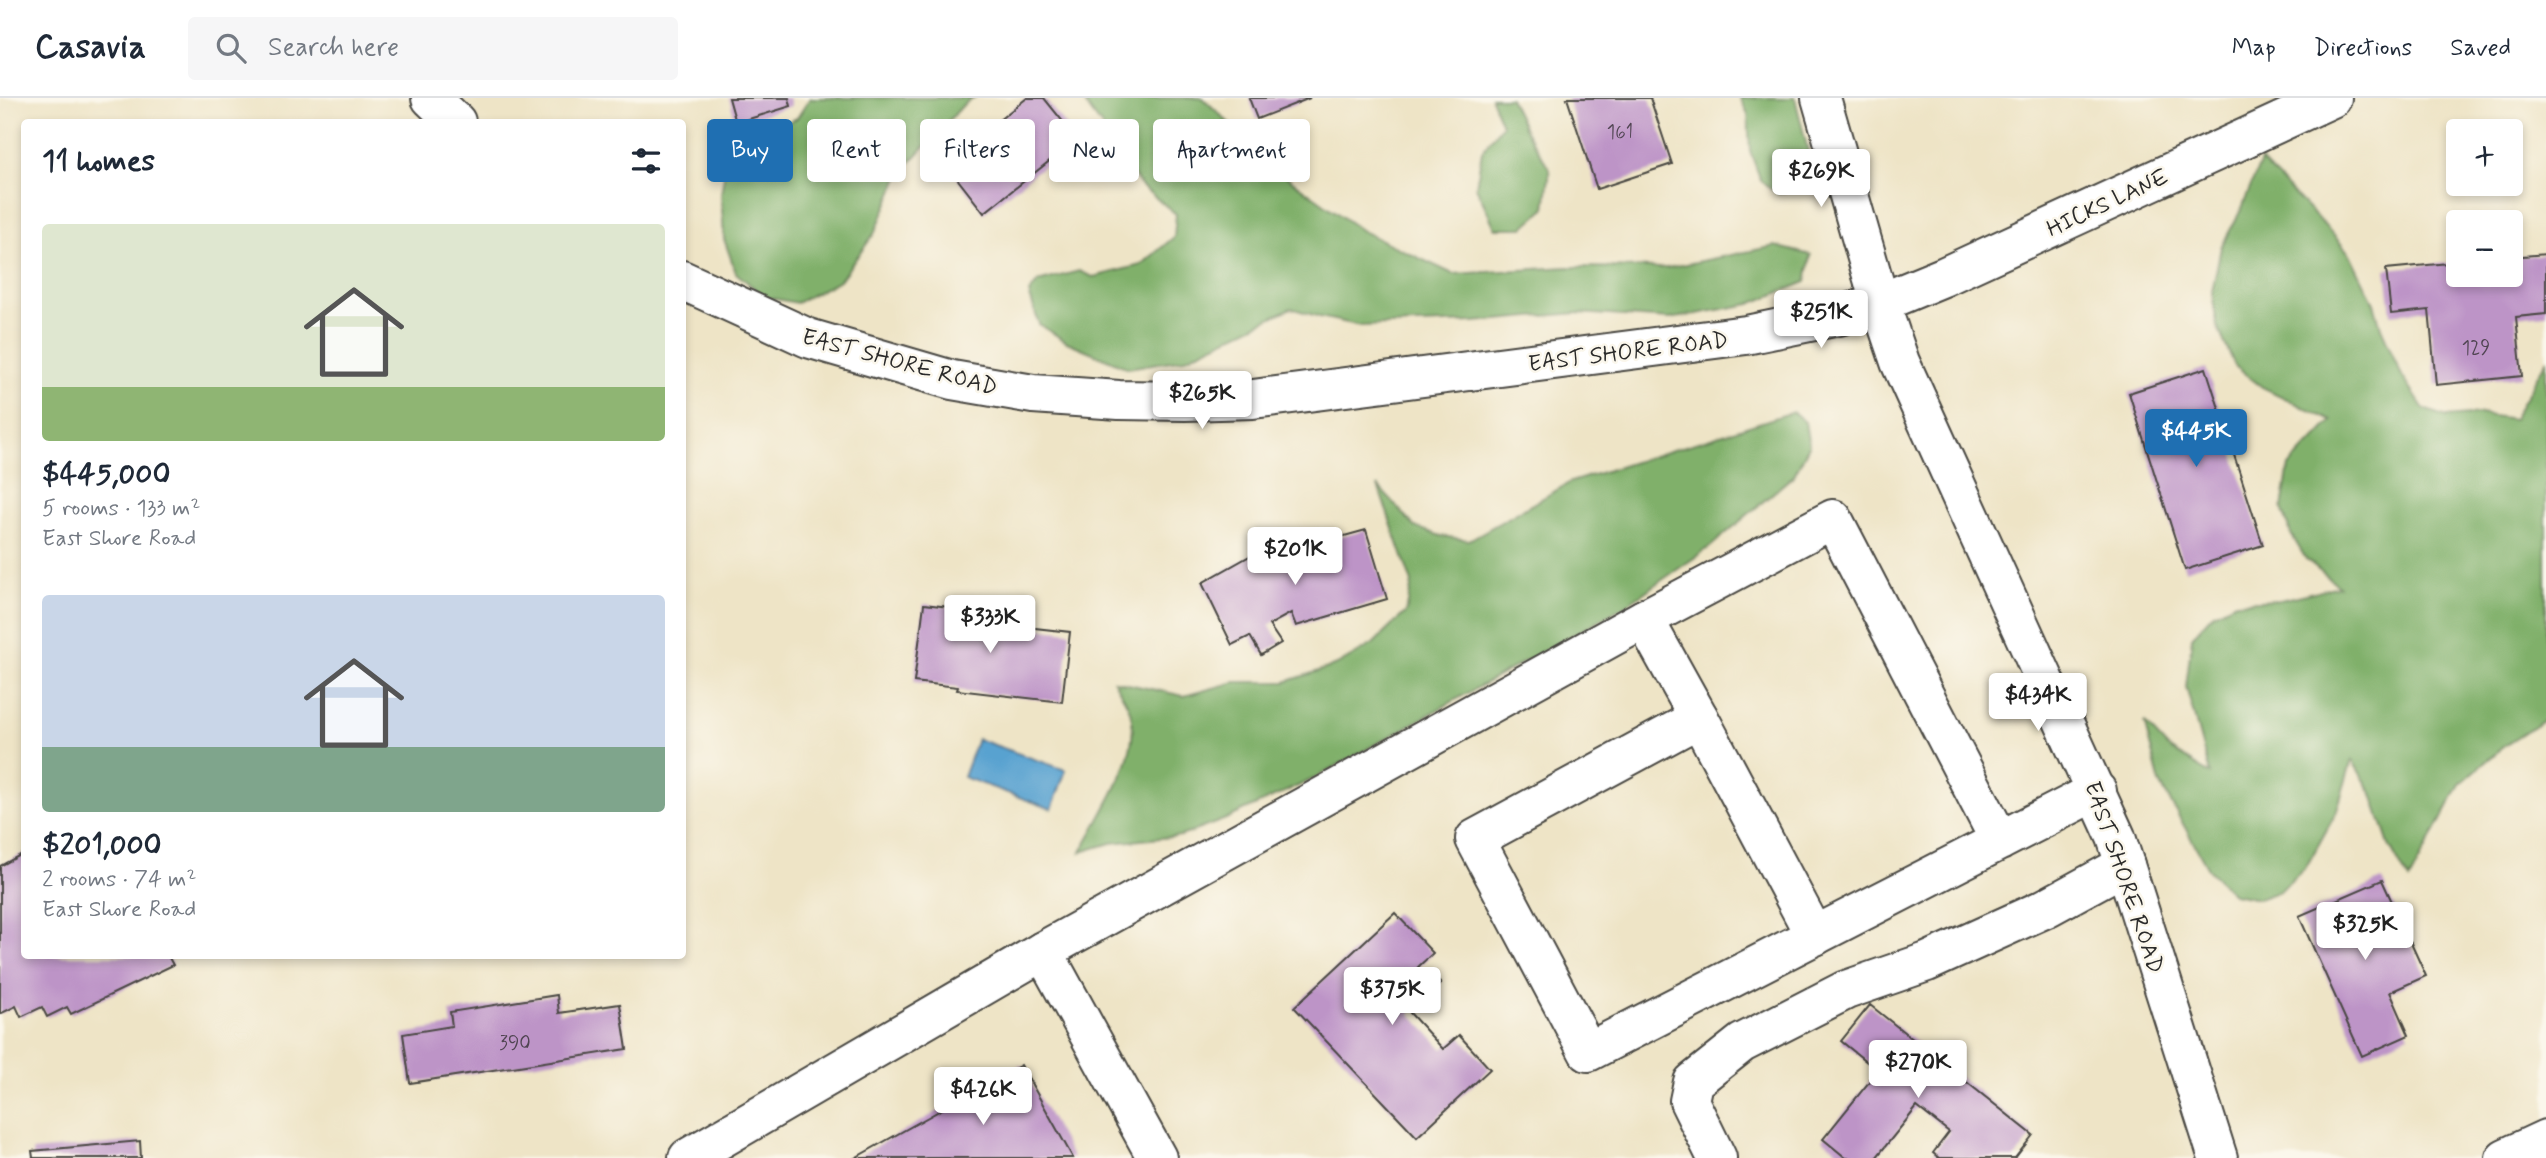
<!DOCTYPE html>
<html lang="en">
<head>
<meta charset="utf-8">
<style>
	body { margin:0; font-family:Mynerve,sans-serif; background:#f6f6f7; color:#1f2937; height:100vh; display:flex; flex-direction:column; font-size:26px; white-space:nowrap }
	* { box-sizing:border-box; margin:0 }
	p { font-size:23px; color:#747a83 }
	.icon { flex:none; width:38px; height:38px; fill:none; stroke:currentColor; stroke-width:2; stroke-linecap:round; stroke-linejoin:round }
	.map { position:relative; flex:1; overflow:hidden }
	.side { position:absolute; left:21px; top:21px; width:665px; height:840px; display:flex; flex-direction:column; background:#fff; border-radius:7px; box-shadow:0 4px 10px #0003 }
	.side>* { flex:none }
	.top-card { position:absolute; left:707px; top:21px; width:665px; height:63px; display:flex; gap:14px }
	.controls { position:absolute; left:2446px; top:21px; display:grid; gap:14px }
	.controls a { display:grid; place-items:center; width:77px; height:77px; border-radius:7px; background:#fff; box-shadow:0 4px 10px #0003; font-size:35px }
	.price { position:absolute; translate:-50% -60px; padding:0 16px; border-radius:7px; background:#fff; color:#222; font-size:23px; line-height:46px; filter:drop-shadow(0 2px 4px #0008) }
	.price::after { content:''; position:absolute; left:50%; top:42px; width:21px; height:16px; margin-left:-10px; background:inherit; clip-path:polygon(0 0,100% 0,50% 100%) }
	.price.selected { background:#1f6fb2; color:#fff }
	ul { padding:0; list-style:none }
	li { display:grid; align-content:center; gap:14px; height:371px; padding:0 21px }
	li span { display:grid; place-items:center; height:217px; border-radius:7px; color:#555 }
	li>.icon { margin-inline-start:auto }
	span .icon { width:126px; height:126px; fill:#fffc; stroke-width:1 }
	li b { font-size:30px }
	h2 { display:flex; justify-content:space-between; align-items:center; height:84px; padding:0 21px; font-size:30px }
	.chip { padding:0 24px; border-radius:7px; background:#fff; box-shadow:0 4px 10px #0003; font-size:24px; line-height:63px }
	.chip.selected { background:#1f6fb2; color:#fff }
	header { display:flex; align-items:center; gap:42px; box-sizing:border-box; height:98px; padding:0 35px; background:#fff; border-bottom:2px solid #e0e1e3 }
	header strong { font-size:33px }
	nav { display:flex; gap:38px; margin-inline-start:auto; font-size:24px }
	.search { width:490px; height:63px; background:#f6f6f7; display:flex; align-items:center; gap:18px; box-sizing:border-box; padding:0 24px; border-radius:7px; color:#747a83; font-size:26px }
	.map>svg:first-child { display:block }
</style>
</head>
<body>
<header>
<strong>Casavia</strong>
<div class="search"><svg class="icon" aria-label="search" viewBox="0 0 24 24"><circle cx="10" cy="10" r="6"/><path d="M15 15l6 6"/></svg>Search here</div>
<nav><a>Map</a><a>Directions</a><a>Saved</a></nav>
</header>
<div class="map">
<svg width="2546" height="1060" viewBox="0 0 2546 1060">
	<rect width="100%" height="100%" fill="#fbf7ec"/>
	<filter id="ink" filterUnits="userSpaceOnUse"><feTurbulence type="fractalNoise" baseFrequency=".0143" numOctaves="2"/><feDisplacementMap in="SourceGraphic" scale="14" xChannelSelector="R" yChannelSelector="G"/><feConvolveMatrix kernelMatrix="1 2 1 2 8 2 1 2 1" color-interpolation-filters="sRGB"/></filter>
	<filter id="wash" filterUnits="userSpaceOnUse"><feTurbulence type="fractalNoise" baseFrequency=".00686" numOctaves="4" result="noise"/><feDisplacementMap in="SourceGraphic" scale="28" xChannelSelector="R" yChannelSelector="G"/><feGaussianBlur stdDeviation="1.57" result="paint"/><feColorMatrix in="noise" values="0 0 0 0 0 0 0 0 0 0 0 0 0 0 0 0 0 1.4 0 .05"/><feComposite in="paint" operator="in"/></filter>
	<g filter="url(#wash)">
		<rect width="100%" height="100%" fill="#eee4c6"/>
		<g fill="#80b06b" stroke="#566e4b" stroke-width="2">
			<polygon points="810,0 975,0 965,5 902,73 874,136 840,182 797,205 765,199 736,175 724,141 721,96 725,71 765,35 797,20"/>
			<polygon points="1081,0 1203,0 1280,74 1362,133 1453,176 1568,169 1667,170 1775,148 1811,157 1806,184 1750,206 1670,221 1578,215 1474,224 1361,228 1320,219 1291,210 1184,261 1128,270 1067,244 1039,226 1029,195 1038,184 1079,173 1093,179 1141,167 1174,139 1176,116 1140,87 1109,38"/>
			<polygon points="1491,0 1510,0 1527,35 1550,71 1545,110 1523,130 1495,130 1476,89 1482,53 1502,27"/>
			<polygon points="1740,0 1795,0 1809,57 1798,89 1778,96 1761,83 1750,53 1748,16"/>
			<polygon points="2261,63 2328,131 2350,156 2374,205 2381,230 2402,278 2424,311 2446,319 2480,316 2513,321 2546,263 2546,621 2503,649 2460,686 2409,783 2389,747 2371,693 2352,662 2336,715 2306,769 2280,793 2259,801 2233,796 2210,774 2160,685 2144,624 2168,650 2210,676 2186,589 2192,539 2213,515 2236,504 2280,502 2339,488 2306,461 2291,436 2282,410 2289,368 2332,323 2262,289 2235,268 2217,228 2212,194 2221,149 2242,110"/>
			<path d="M 1793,314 L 1805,324 L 1809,348 L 1794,377 L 1710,449 L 1623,509 L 1311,682 L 1226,721 L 1181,738 L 1111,745 L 1081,754 C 1100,717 1144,656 1130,613 C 1127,603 1119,593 1114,583 L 1184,598 L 1235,584 L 1285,584 L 1337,567 L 1373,546 L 1406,514 L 1412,485 L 1378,388 L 1415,429 L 1441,438 L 1469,442 L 1571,384 Z"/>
		</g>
		<polygon fill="#59a2d0" stroke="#42667e" stroke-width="2" points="977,641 1066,672 1052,711 963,679"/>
		<g id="blocks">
			<g fill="#bd94c7">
				<polygon points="729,0 789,0 791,8 736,25"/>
				<polygon points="1027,0 1044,0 1077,41 984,115 945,65"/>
				<polygon points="1249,0 1310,0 1257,21"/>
				<polygon points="1567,0 1650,0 1672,66 1597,91"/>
				<polygon points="2546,156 2546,216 2516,219 2522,278 2436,287 2429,212 2391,216 2386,171 2459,164 2459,177 2511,177 2511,159"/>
				<polygon points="2206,270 2263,447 2185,472 2129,295"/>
				<polygon points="1366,432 1387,501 1296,528 1291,515 1269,527 1281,545 1261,557 1250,538 1232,547 1202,485 1271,446 1279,456"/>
				<polygon points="924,506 1008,516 1006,534 1008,527 1070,534 1062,604 957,592 958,589 914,584"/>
				<polygon points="24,755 24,858 168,858 173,867 71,916 67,909 47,919 42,909 21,919 16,908 0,916 0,768"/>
				<polygon points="2382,782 2426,878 2390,894 2409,937 2362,958 2299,818"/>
				<polygon points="1395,815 1433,855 1418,869 1429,880 1432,877 1441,886 1410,915 1443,951 1459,937 1490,971 1417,1039 1294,909"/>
				<polygon points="557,897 559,915 620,906 627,951 410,985 403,936 452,928 450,914"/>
				<polygon points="1870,907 2033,1037 2015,1060 1939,1060 1933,1055 1949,1034 1917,1009 1876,1060 1846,1060 1823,1041 1878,973 1841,943"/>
				<polygon points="1021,967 1073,1060 855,1060"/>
				<polygon points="140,1043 141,1060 33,1060 32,1053"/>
			</g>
		</g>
	</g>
	<g filter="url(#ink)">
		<use href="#blocks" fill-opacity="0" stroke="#484742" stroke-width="2"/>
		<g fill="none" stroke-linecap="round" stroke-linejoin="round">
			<g stroke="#484742" stroke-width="42">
				<g id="minor">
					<polyline points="1821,0 1880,205"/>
					<polyline points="1699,620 1815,838"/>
					<polyline points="2000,743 1833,421 1644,521 1699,620 1475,741 1588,954 2097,693"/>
					<polyline points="1043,853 1157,1060"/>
					<polyline points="688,1060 1043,853 1644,521"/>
					<polyline points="1717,1060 1689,1003 1693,984 1742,945 1846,892 1927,864 2044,811 2125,767"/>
					<polyline points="2505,1060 2546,1041"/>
				</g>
			</g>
			<g stroke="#484742" stroke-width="42">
				<g id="major">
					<polyline points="431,0 456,24"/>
					<polyline points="682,182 808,240 952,282 1033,296 1119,302 1185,303 1253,301 1746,237 1839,218 1880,205 1943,179 2332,0"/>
					<polyline points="1880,205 1900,264 2116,739 2218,1060"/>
				</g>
			</g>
			<use href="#minor" stroke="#fff" stroke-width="38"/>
			<use href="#major" stroke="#fff" stroke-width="38"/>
		</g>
	</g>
	<g text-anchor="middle" stroke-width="5" stroke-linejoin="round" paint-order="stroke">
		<g font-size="19" fill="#504552">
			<text x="1620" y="40">161</text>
			<text x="2476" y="256">129</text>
			<text x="515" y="951">390</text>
		</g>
		<g font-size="23" fill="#2b2b2b" stroke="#fbf7ec">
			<text transform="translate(2107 104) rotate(-25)" y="8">HICKS LANE</text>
			<text transform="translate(1628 253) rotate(-7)" y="8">EAST SHORE ROAD</text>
			<text transform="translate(900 263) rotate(15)" y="8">EAST SHORE ROAD</text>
			<text transform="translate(2125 779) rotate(71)" y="8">EAST SHORE ROAD</text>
		</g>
	</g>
</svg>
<div class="controls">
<a>+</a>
<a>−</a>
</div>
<b class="price" style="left:1821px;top:111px">$269K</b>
<b class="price" style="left:1821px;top:252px">$251K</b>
<b class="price" style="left:1202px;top:333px">$265K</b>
<b class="price selected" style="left:2196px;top:371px">$445K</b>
<b class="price" style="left:1295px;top:489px">$201K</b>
<b class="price" style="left:990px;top:557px">$333K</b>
<b class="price" style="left:2038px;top:635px">$434K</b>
<b class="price" style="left:2365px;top:864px">$325K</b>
<b class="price" style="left:1392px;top:929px">$375K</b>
<b class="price" style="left:1918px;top:1002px">$270K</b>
<b class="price" style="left:983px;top:1029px">$426K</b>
<div class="top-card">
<a class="chip selected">Buy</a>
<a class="chip">Rent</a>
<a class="chip">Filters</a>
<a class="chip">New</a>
<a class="chip">Apartment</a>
</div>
<section class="side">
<h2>11 homes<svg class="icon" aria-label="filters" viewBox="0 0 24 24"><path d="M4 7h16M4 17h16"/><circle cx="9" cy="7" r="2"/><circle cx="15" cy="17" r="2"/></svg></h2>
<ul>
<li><span style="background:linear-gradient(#dfe7d0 75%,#8fb573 0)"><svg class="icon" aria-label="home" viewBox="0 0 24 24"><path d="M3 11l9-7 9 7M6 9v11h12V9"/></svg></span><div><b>$445,000</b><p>5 rooms · 133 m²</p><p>East Shore Road</p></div></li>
<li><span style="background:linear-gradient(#c9d6e8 70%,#7fa58c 0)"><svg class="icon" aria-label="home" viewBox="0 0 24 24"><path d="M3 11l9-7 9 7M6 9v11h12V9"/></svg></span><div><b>$201,000</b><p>2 rooms · 74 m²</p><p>East Shore Road</p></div></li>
</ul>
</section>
</div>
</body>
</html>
